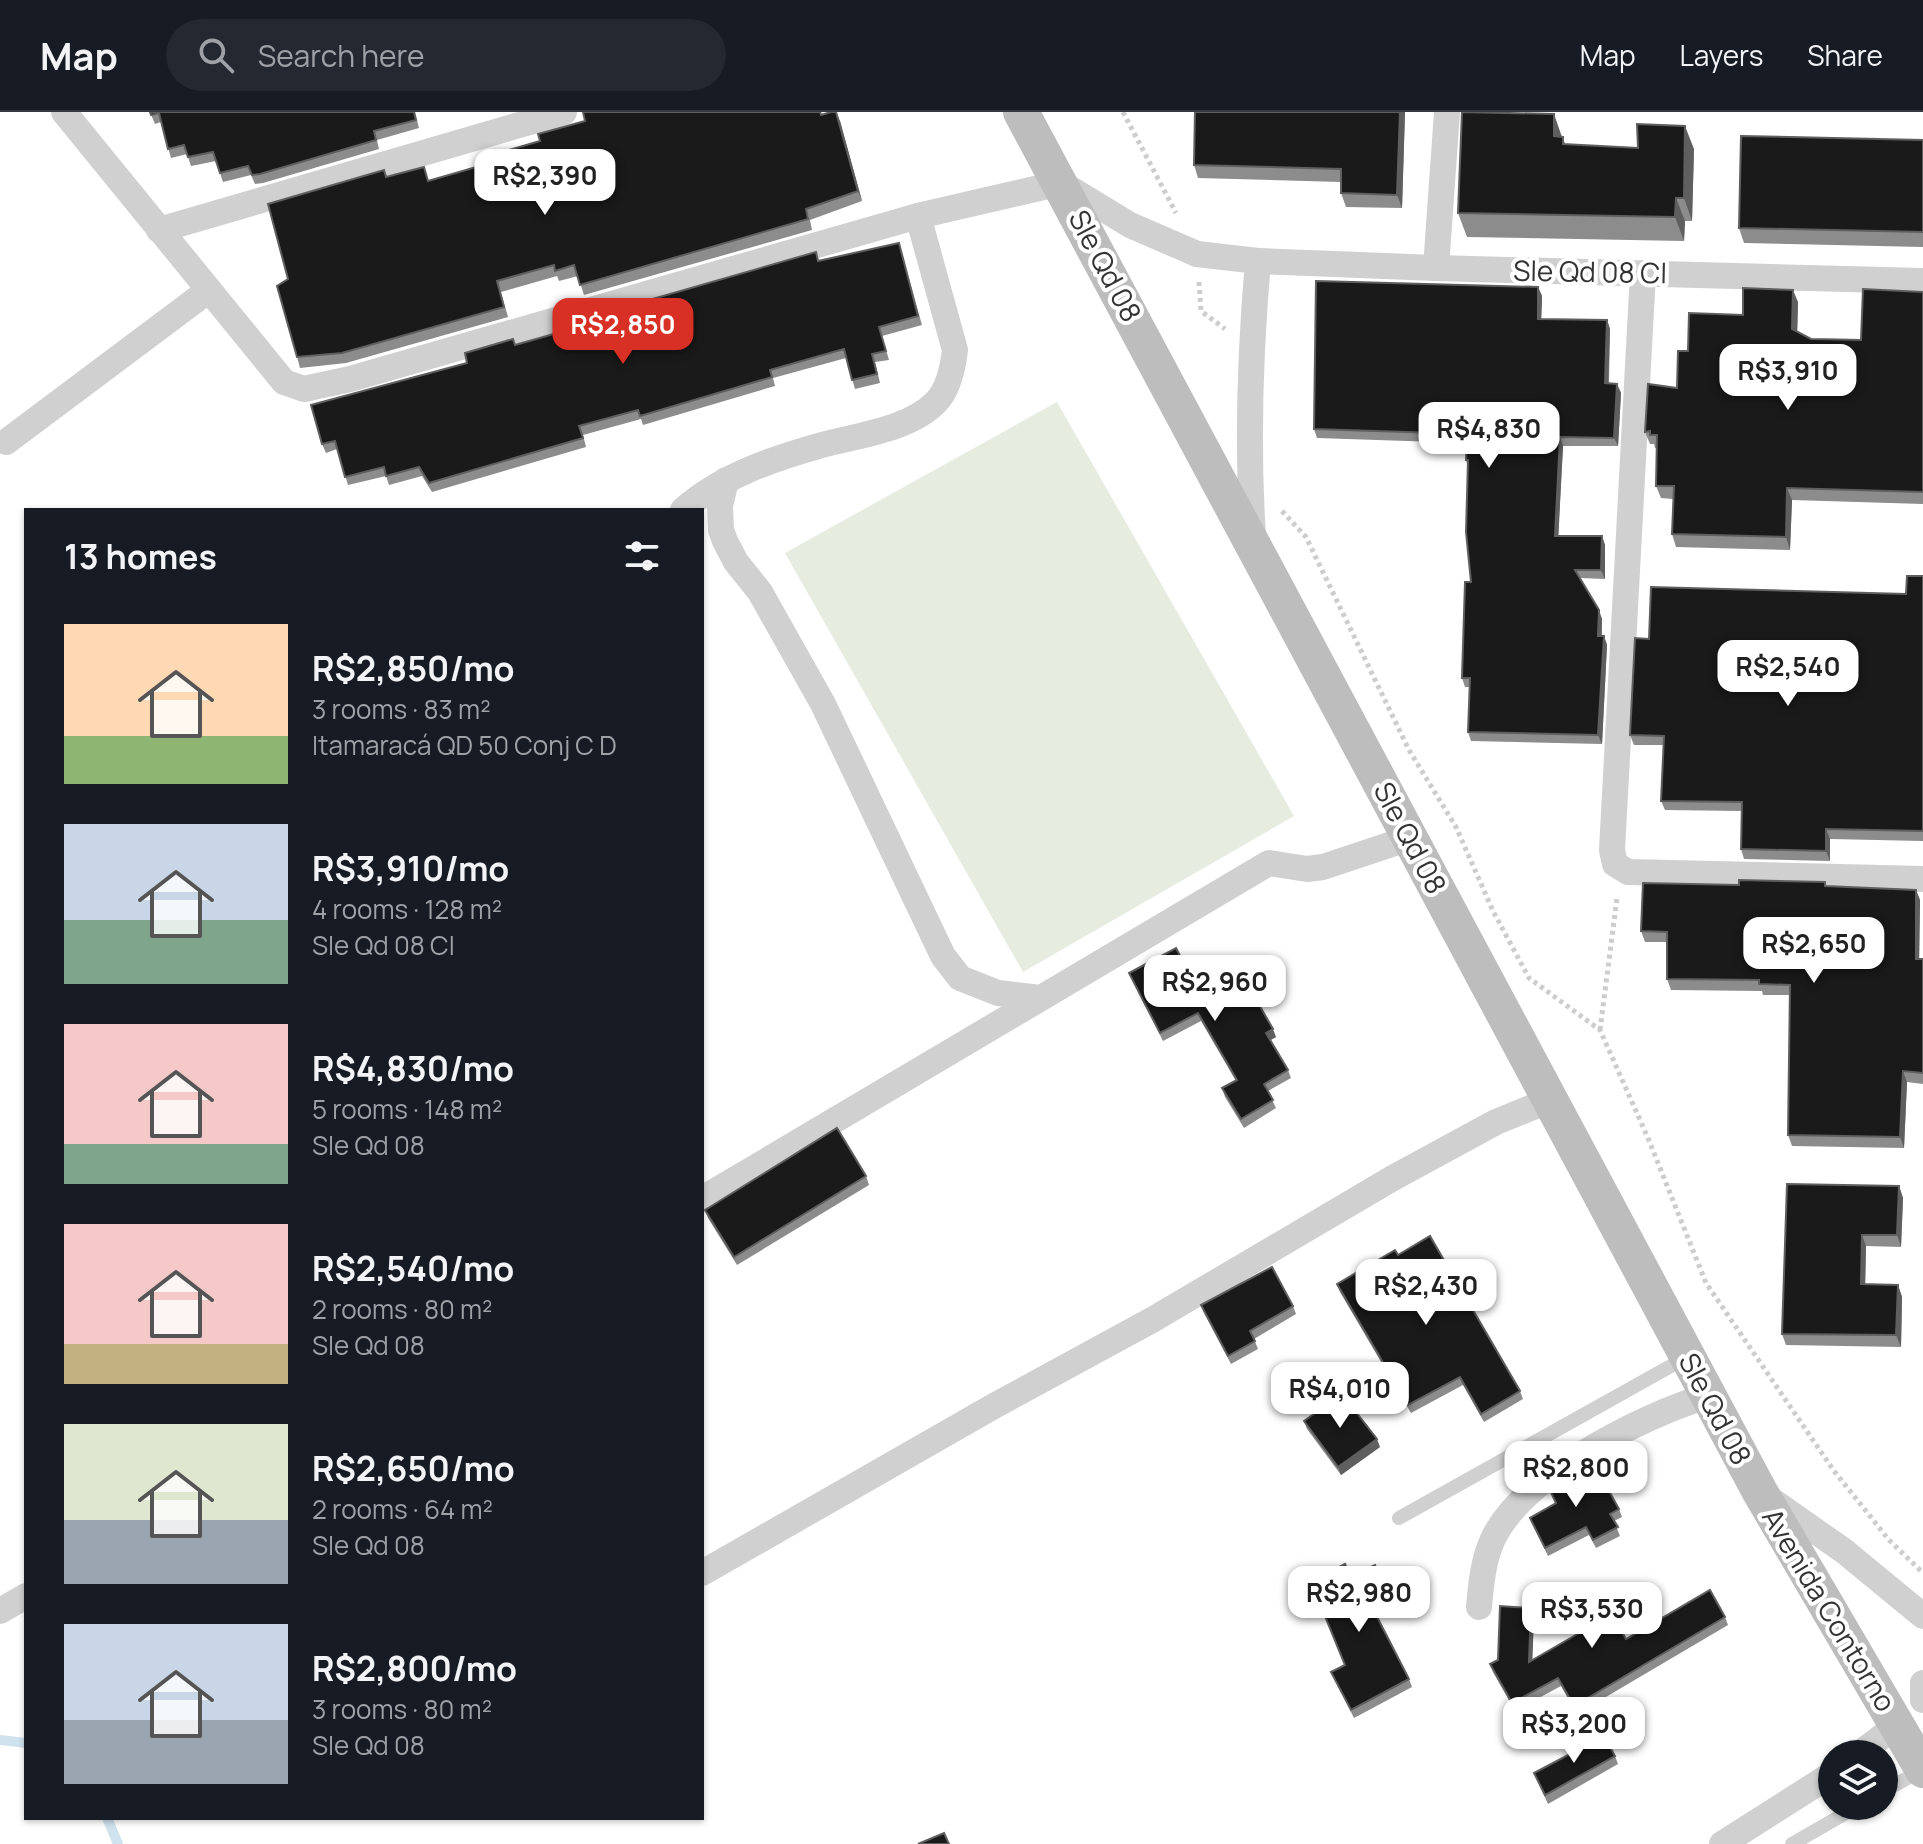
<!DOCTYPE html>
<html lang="en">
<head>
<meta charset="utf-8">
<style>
	body { margin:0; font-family:Manrope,sans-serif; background:#242831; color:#f1f3f6; height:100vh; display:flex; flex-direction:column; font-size:30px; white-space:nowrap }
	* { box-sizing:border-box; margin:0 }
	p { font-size:26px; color:#9ea1a6 }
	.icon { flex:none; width:44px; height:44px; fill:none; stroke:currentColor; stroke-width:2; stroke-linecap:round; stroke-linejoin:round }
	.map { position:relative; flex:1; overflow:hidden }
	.side { position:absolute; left:24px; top:396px; width:680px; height:1312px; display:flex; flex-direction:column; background:#171b24; border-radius:0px; box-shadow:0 2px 6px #0004 }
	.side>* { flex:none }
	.fabs { position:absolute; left:1818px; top:1628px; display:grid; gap:16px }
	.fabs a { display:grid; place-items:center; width:80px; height:80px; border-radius:50%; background:#171b24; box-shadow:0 2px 6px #0004; font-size:40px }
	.price { position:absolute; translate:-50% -68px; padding:0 18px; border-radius:16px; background:#fff; color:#222; font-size:26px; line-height:52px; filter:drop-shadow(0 2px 4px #0008) }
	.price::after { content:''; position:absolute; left:50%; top:48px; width:24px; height:18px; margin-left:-12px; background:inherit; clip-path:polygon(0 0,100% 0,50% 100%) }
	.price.active { background:#d93025; color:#fff }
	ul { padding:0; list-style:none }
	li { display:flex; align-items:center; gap:24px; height:200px; padding:0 40px }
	li span { display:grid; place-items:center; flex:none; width:224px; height:160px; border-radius:0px; color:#555 }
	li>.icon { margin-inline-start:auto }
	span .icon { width:96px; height:96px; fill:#fffc; stroke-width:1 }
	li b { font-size:34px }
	h2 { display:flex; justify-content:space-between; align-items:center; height:96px; padding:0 40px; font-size:34px }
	header { display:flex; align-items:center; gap:48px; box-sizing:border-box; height:112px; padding:0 40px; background:#171b24; border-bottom:2px solid #363941 }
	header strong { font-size:38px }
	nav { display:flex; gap:44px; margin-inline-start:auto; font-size:28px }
	.search { width:560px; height:72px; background:#242831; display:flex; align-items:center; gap:20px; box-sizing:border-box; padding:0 28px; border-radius:44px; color:#9ea1a6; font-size:30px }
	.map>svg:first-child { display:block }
</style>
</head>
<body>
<header>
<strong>Map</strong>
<div class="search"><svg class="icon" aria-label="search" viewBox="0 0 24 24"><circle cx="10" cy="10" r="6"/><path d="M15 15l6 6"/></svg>Search here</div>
<nav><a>Map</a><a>Layers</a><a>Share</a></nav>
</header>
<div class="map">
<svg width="1923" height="1732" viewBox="0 0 1923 1732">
	<rect width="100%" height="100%" fill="#fff"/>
	<polygon fill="#e6ecdf" points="1057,290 1294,704 1023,860 785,441"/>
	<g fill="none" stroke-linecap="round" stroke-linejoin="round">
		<g stroke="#cfe2ee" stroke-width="10">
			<polyline points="0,1628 26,1631"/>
			<polyline points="107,1706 118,1732"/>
		</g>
		<g stroke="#cdcdcd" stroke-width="5" stroke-dasharray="4 4" stroke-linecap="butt">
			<polyline points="1123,0 1176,101"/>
			<polyline points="1199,170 1201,199 1225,217"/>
			<polyline points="1282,399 1306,425 1409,638 1456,715 1493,799 1529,866 1600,918 1648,1026 1706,1171 1834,1359 1889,1428 1923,1461"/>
			<polyline points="1600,918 1617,786"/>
		</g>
		<g stroke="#d0d0d0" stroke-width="14">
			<polyline points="1399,1406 1687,1245"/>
			<polyline points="1884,1679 1922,1658"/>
			<polyline points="1792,1732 1858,1694"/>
		</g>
		<g stroke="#d0d0d0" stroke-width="26">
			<path d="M 64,0 L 284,270 L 304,277 L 350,267 L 918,104 L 1061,71 L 1130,113 L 1197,142 L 1258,149 C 1250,241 1247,332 1253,424"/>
			<polyline points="159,118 564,0"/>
			<polyline points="1258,149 1436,156 1923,169"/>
			<polyline points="1436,156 1447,0"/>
			<polyline points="1643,161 1612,738 1615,752 1628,760 1923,767"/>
			<polyline points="6,330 209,178"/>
			<polyline points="726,368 720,394 721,418 725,429 736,450 760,480 823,592 943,844 960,866 998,881 1040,886"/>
			<path d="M 683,398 C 722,364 772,347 822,333 C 858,323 909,318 936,290 C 949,277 953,255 955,238 L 918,104"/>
			<polyline points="702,1087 1269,751 1307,757 1323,755 1410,726"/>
			<polyline points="1767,1385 1844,1439 1923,1504"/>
			<polyline points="702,1461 994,1294 1152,1208 1393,1066 1496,1010 1550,988"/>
			<path d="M 1479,1495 C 1481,1472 1483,1450 1492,1429 C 1521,1364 1643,1303 1708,1284"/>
			<polyline points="0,1499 26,1484"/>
			<polyline points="1923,1571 1923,1588"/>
			<polyline points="1859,1642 1897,1613"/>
			<polyline points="1722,1732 1832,1662"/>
		</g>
		<polyline stroke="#bdbdbd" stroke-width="36" points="1021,0 1760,1380 1923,1658"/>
	</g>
	<g fill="#8c8c8c">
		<polygon points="150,0 415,0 419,16 377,28 379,37 263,71 255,72 251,63 223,70 216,49 191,54 187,42 171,46 161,10 155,12"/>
		<polygon points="583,0 821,0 822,3 840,9 862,89 810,108 812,118 584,183 578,164 559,169 557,164 501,180 508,205 346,251 300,256 297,245 288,167 384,58 387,65 429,69 504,47 585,9"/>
		<polygon points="1195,0 1405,0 1402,96 1346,95 1341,81 1341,70 1198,66 1194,53"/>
		<polygon points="1562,25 1566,33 1694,37 1692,109 1685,109 1684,129 1467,125 1458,101"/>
		<polygon points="1923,28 1923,135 1744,131 1739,116"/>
		<polygon points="899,131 922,213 882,224 889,248 875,250 880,271 855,277 846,246 773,266 775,274 643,313 641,307 583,323 586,335 432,380 422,364 389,373 386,364 348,373 337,337 326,341 322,332 467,251 516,233 820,149"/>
		<polygon points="1538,175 1542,184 1541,207 1607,208 1610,217 1609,271 1617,272 1621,281 1618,334 1563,334 1558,424 1602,424 1605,433 1605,467 1580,466 1602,507 1602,524 1604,524 1607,533 1602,632 1471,629 1468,620 1470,575 1465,575 1462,566 1471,470 1468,355 1466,348 1467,331 1317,326 1314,317"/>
		<polygon points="1923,180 1923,392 1792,388 1790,438 1676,435 1672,422 1673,387 1661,386 1656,374 1657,336 1655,336 1654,332 1650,332 1645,320 1677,276 1688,239 1743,203 1798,190 1797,220 1811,227 1861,228"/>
		<polygon points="1923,464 1923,729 1830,727 1830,749 1744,747 1741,737 1742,699 1665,698 1661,689 1664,633 1634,633 1630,623 1649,527 1906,482"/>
		<polygon points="1825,770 1827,774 1916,778 1920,788 1919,847 1923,847 1923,972 1907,970 1904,1036 1792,1034 1788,1023 1790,883 1763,883 1762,879 1671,878 1667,867 1667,830 1645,830 1641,819 1739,773"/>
		<polygon points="1129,861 1189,861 1230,886 1276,925 1270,928 1288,958 1291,966 1268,979 1276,996 1244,1016 1225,985 1222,976 1236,969 1201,909 1163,929"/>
		<polygon points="866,1064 869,1073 737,1153 708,1106 705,1098"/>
		<polygon points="1899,1074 1903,1086 1901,1135 1866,1134 1865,1172 1898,1173 1902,1185 1901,1235 1786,1233 1782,1222"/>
		<polygon points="1398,1143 1520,1279 1523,1287 1484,1310 1463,1273 1411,1301 1340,1180 1337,1172"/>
		<polygon points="1201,1193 1293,1194 1296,1202 1254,1227 1258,1237 1231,1252 1204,1201"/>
		<polygon points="1304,1309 1380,1335 1341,1363 1307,1317"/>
		<polygon points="1593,1373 1619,1397 1622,1405 1614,1409 1620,1424 1596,1436 1589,1423 1548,1444 1530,1406 1555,1391 1549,1376"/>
		<polygon points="1375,1453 1393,1496 1376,1503 1409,1567 1412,1575 1354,1606 1331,1560 1345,1553 1350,1464"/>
		<polygon points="1531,1496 1534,1504 1532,1548 1725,1505 1728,1513 1577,1602 1561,1574 1515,1599 1493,1560 1490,1552 1498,1548"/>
		<polygon points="1615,1644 1618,1652 1548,1692 1534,1661"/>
	</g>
	<g fill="#5f5f5f">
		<polygon points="836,0 840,9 862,89 858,79"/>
		<polygon points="1400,0 1405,0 1402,96 1397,83"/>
		<polygon points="1554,2 1562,25 1554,24"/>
		<polygon points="1685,14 1694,37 1692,109 1684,86"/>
		<polygon points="1676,86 1685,109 1684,129 1675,105"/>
		<polygon points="1538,175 1542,184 1541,216 1538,207"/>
		<polygon points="1793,178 1798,190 1797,229 1792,217"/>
		<polygon points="1607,208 1610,217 1608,280 1605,271"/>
		<polygon points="1617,272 1621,281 1618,334 1614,326"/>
		<polygon points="1560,325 1563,334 1558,432 1555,424"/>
		<polygon points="1787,376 1792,388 1790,438 1786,425"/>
		<polygon points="1602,424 1605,433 1605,467 1601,458"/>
		<polygon points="1599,498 1602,507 1601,533 1598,524"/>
		<polygon points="1604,524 1607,533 1602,632 1598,623"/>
		<polygon points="1826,717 1830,727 1830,749 1826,739"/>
		<polygon points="1916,778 1920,788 1919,858 1916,847"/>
		<polygon points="1273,917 1276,925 1269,929 1266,921"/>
		<polygon points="1903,959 1907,970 1904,1036 1900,1025"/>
		<polygon points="1899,1074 1903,1086 1901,1135 1897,1123"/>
		<polygon points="1862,1123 1866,1134 1865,1184 1861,1172"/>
		<polygon points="1898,1173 1902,1185 1901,1235 1896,1223"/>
		<polygon points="1377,1327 1380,1335 1341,1363 1338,1355"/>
		<polygon points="1531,1496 1534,1504 1532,1558 1529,1550"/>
	</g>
	<g fill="#1a1a1a" stroke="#5f5f5f" stroke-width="2">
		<polygon points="150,0 414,0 416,8 374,19 376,28 260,62 252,63 248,54 220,61 213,40 188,45 184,33 168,37 159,1 151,3"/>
		<polygon points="583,0 820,0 821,3 831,0 836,0 858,79 806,97 808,107 580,173 574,153 555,159 554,153 497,169 504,195 342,241 297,245 277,174 288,167 268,92 384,58 386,65 424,55 428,69 504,47 502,40 540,29 538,22 585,9"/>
		<polygon points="1195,0 1400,0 1397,83 1341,81 1341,57 1194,53"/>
		<polygon points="1462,0 1554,2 1554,24 1563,25 1563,32 1638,36 1637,12 1685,14 1684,86 1676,86 1675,105 1458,101"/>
		<polygon points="1741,24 1923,28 1923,120 1739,116"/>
		<polygon points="899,131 918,204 879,215 886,239 872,242 877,262 852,268 844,237 770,258 772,265 640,304 638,298 579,314 583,326 429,371 419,355 386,364 384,355 345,365 335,329 322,332 311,293 467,251 465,241 513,227 515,233 592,211 590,205 816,140 818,149"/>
		<polygon points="1316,169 1538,175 1538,207 1607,208 1605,271 1617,272 1614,326 1560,325 1555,424 1602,424 1601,458 1575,458 1599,498 1598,524 1604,524 1598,623 1468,620 1470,566 1462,566 1465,470 1471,470 1466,420 1468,348 1466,348 1467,322 1314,317"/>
		<polygon points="1743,176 1793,178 1792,217 1811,227 1861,228 1863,177 1923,180 1923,380 1787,376 1786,425 1672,422 1674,374 1656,374 1657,323 1650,323 1650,319 1645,320 1648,272 1677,276 1678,239 1688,239 1689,201 1743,203"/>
		<polygon points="1907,464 1923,464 1923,719 1826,717 1826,739 1741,737 1742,690 1661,689 1664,624 1630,623 1635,526 1649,527 1651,475 1906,482"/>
		<polygon points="1739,768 1825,770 1825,774 1916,778 1916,847 1923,847 1923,961 1903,959 1900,1025 1788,1023 1790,873 1759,872 1759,868 1667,867 1667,820 1641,819 1643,771 1739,773"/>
		<polygon points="1176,836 1189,861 1211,850 1230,886 1249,875 1273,917 1266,921 1288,958 1264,972 1273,988 1241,1007 1222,976 1237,968 1198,901 1160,921 1129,861"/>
		<polygon points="837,1016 866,1064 734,1145 705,1098"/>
		<polygon points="1787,1072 1899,1074 1897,1123 1862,1123 1861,1172 1898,1173 1896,1223 1782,1222"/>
		<polygon points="1430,1124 1520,1279 1481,1302 1460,1265 1408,1293 1337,1172 1395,1138 1398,1143"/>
		<polygon points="1272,1155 1293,1194 1250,1219 1255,1229 1228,1244 1201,1193"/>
		<polygon points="1342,1282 1377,1327 1338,1355 1304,1309"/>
		<polygon points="1582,1352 1593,1373 1603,1368 1619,1397 1610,1402 1618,1415 1593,1428 1586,1415 1545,1436 1530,1406 1556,1391 1549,1376"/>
		<polygon points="1345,1452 1350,1464 1375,1453 1390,1488 1372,1495 1409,1567 1351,1598 1331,1560 1345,1553 1311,1470"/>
		<polygon points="1710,1478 1725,1505 1574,1594 1558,1566 1512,1591 1490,1552 1498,1548 1500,1494 1531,1496 1529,1550 1612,1502 1626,1527"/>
		<polygon points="1604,1624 1615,1644 1545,1683 1534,1661"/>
		<polygon points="944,1721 949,1732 918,1732"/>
	</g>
	<g text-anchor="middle" stroke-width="8" stroke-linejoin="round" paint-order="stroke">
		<g font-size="28" fill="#333" stroke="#fff">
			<text transform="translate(1105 154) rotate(62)" y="10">Sle Qd 08</text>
			<text transform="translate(1590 160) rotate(1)" y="10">Sle Qd 08 Cl</text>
			<text transform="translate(1410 726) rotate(62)" y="10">Sle Qd 08</text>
			<text transform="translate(1715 1297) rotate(62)" y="10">Sle Qd 08</text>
			<text transform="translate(1829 1498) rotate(59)" y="10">Avenida Contorno</text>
		</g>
	</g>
</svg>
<div class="fabs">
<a><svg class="icon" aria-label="layers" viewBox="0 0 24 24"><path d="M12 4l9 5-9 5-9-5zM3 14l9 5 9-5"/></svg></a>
</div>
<b class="price" style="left:545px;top:105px">R$2,390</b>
<b class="price active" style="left:623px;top:254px">R$2,850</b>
<b class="price" style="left:1788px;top:300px">R$3,910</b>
<b class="price" style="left:1489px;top:358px">R$4,830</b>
<b class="price" style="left:1788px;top:596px">R$2,540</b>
<b class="price" style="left:1814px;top:873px">R$2,650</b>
<b class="price" style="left:1215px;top:911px">R$2,960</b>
<b class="price" style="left:1426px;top:1215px">R$2,430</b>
<b class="price" style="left:1340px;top:1318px">R$4,010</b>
<b class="price" style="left:1576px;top:1397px">R$2,800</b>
<b class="price" style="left:1359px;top:1522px">R$2,980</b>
<b class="price" style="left:1592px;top:1538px">R$3,530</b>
<b class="price" style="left:1574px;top:1653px">R$3,200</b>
<section class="side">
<h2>13 homes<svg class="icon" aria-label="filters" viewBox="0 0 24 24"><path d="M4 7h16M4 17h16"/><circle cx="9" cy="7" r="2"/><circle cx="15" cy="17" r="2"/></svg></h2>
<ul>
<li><span style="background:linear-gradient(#ffd9b3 70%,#8fb573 0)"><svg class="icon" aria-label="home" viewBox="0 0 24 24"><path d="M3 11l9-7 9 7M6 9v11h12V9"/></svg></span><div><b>R$2,850/mo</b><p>3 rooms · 83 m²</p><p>Itamaracá QD 50 Conj C D</p></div></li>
<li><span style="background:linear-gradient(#c9d6e8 60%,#7fa58c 0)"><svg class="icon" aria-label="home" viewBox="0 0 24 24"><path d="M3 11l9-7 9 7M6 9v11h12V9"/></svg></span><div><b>R$3,910/mo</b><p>4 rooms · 128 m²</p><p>Sle Qd 08 Cl</p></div></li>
<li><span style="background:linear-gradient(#f6c9c9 75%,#7fa58c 0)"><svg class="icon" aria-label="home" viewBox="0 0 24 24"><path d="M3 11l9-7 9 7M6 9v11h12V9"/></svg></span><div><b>R$4,830/mo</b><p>5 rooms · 148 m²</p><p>Sle Qd 08</p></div></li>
<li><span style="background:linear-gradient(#f6c9c9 75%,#c2b280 0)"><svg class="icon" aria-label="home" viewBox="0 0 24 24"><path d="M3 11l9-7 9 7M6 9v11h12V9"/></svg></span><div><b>R$2,540/mo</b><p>2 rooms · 80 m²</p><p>Sle Qd 08</p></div></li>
<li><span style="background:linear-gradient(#dfe7d0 60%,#9aa5b1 0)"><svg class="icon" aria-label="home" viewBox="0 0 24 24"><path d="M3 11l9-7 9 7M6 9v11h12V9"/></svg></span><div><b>R$2,650/mo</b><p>2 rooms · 64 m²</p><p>Sle Qd 08</p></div></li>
<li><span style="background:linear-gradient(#c9d6e8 60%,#9aa5b1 0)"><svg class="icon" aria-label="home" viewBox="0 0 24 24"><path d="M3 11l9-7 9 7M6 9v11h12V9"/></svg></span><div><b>R$2,800/mo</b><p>3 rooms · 80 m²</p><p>Sle Qd 08</p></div></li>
</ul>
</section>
</div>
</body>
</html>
